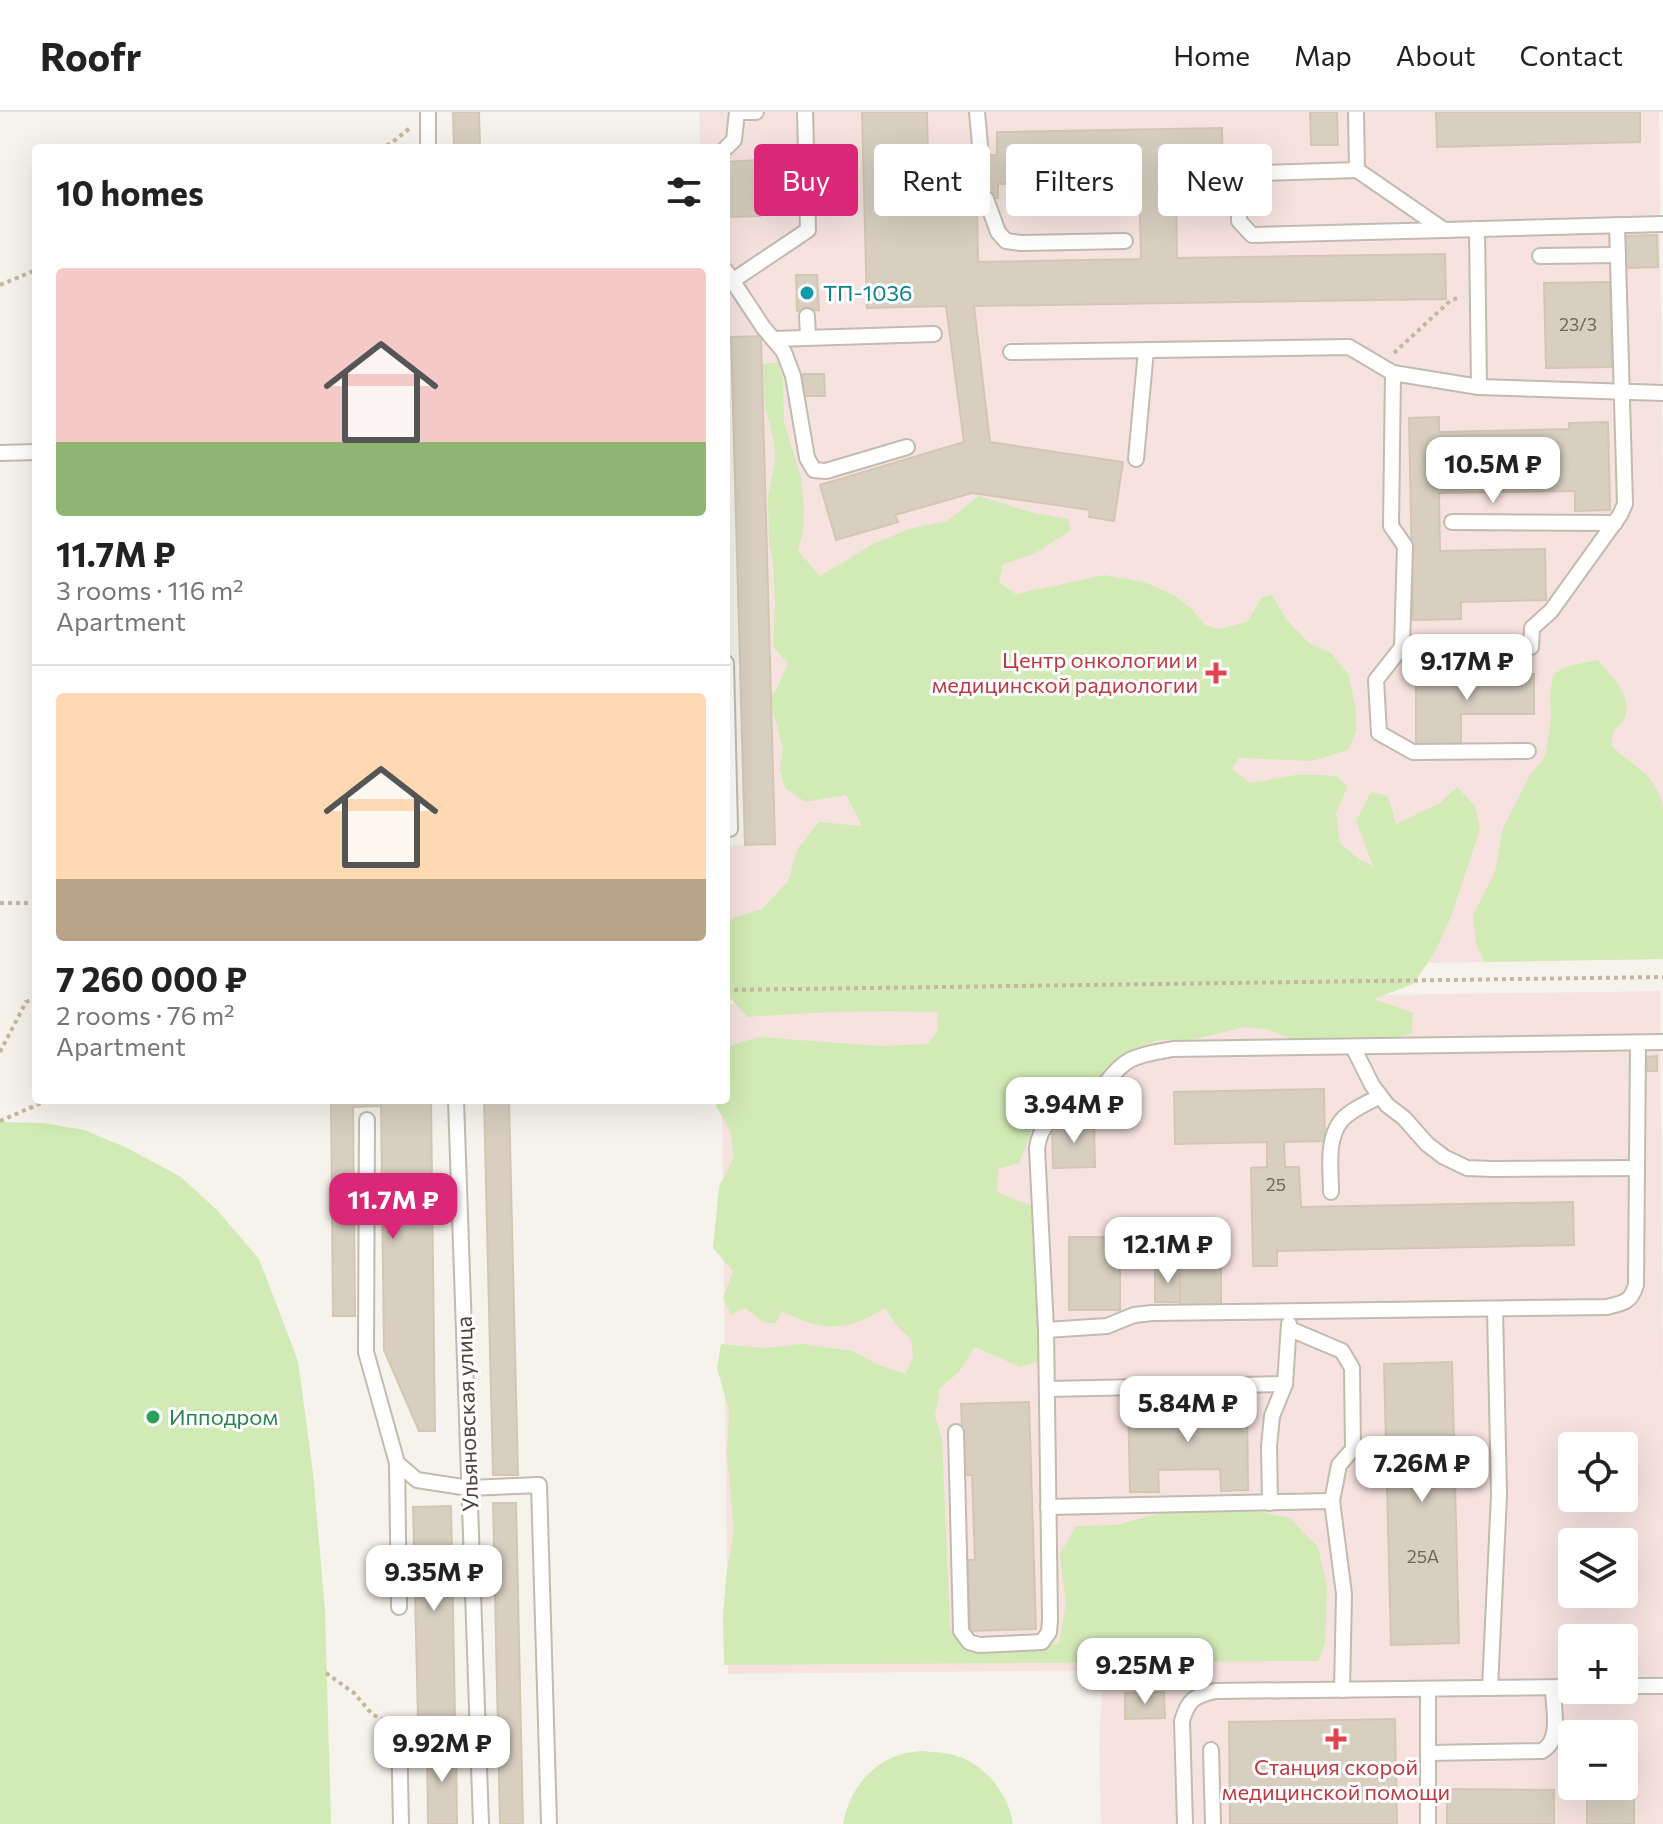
<!DOCTYPE html>
<html lang="en">
<head>
<meta charset="utf-8">
<style>
	body { margin:0; font-family:Commissioner,sans-serif; background:#f2f2f2; color:#222; height:100vh; display:flex; flex-direction:column; font-size:30px; white-space:nowrap }
	* { box-sizing:border-box; margin:0 }
	p { font-size:26px; color:#767676 }
	.icon { flex:none; width:44px; height:44px; fill:none; stroke:currentColor; stroke-width:2; stroke-linecap:round; stroke-linejoin:round }
	.map { position:relative; flex:1; overflow:hidden }
	.panel { position:absolute; left:32px; top:32px; width:698px; height:960px; display:flex; flex-direction:column; background:#fff; border-radius:8px; box-shadow:0 8px 32px #0002 }
	.panel>* { flex:none }
	.banner { position:absolute; left:754px; top:32px; width:760px; height:72px; display:flex; gap:16px }
	.fabs { position:absolute; left:1558px; top:1320px; display:grid; gap:16px }
	.fabs a { display:grid; place-items:center; width:80px; height:80px; border-radius:8px; background:#fff; box-shadow:0 8px 32px #0002; font-size:40px }
	.price { position:absolute; translate:-50% -68px; padding:0 18px; border-radius:16px; background:#fff; color:#222; font-size:26px; line-height:52px; filter:drop-shadow(0 2px 4px #0008) }
	.price::after { content:''; position:absolute; left:50%; top:48px; width:24px; height:18px; margin-left:-12px; background:inherit; clip-path:polygon(0 0,100% 0,50% 100%) }
	.price.current { background:#db2777; color:#fff }
	ul { padding:0; list-style:none }
	li { display:grid; align-content:center; gap:16px; height:424px; padding:0 24px }
	li+li { border-top:2px solid #e0e0e0 }
	li span { display:grid; place-items:center; height:248px; border-radius:8px; color:#555 }
	li>.icon { margin-inline-start:auto }
	span .icon { width:144px; height:144px; fill:#fffc; stroke-width:1 }
	li b { font-size:34px }
	h2 { display:flex; justify-content:space-between; align-items:center; height:96px; padding:0 24px; font-size:34px }
	.tag { padding:0 28px; border-radius:8px; background:#fff; box-shadow:0 8px 32px #0002; font-size:28px; line-height:72px }
	.tag.current { background:#db2777; color:#fff }
	header { display:flex; align-items:center; gap:48px; box-sizing:border-box; height:112px; padding:0 40px; background:#fff; border-bottom:2px solid #e0e0e0 }
	header strong { font-size:38px }
	nav { display:flex; gap:44px; margin-inline-start:auto; font-size:28px }
	.map>svg:first-child { display:block }
</style>
</head>
<body>
<header>
<strong>Roofr</strong>
<nav><a>Home</a><a>Map</a><a>About</a><a>Contact</a></nav>
</header>
<div class="map">
<svg width="1663" height="1712" viewBox="0 0 1663 1712">
	<rect width="100%" height="100%" fill="#f6f3ec"/>
	<g fill="#f6e3e0" fill-rule="evenodd">
		<polygon points="699,0 1659,0 1663,390 1663,847 726,863 726,734 774,732 761,225 726,225 726,36 700,36"/>
		<path d="M 1660,879 L 1663,1275 L 1663,1712 L 1101,1712 L 1099,1632 L 1103,1558 L 728,1562 L 722,988 L 726,988 L 726,892 ZM 1572,1334 L 1624,1334 L 1624,1386 L 1572,1386 ZM 1572,1430 L 1624,1430 L 1624,1482 L 1572,1482 ZM 1572,1526 L 1624,1526 L 1624,1578 L 1572,1578 ZM 1572,1622 L 1624,1622 L 1624,1674 L 1572,1674 Z"/>
	</g>
	<g fill="#d2eab5">
		<path d="M 778,250 L 783,268 L 784,310 L 801,365 L 804,397 L 803,418 L 798,439 L 820,464 L 873,432 L 909,417 L 947,409 L 979,384 L 1030,400 L 1068,407 L 1071,418 L 1034,442 L 1003,452 L 999,470 L 1016,482 L 1104,463 L 1144,470 L 1174,483 L 1192,497 L 1205,513 L 1219,517 L 1247,510 L 1262,485 L 1272,483 L 1286,507 L 1309,531 L 1331,541 L 1349,563 L 1356,598 L 1356,620 L 1348,638 L 1312,649 L 1239,646 L 1232,657 L 1250,671 L 1296,663 L 1322,663 L 1336,664 L 1348,674 L 1336,701 L 1340,731 L 1360,748 L 1373,754 L 1356,709 L 1371,680 L 1388,684 L 1396,712 L 1440,691 L 1457,675 L 1475,694 L 1480,717 L 1450,807 L 1434,842 L 1413,872 L 1374,887 L 1413,901 L 1412,922 L 1366,931 L 1303,931 L 1265,917 L 1245,915 L 1191,928 L 1161,928 L 1132,937 L 1107,957 L 1102,966 L 1074,975 L 1051,987 L 1034,1004 L 1029,1026 L 1019,1051 L 998,1057 L 997,1080 L 1031,1094 L 1041,1195 L 1042,1224 L 1037,1250 L 1020,1255 L 975,1235 L 959,1260 L 940,1276 L 935,1303 L 942,1327 L 950,1515 L 961,1534 L 1037,1536 L 1059,1531 L 1066,1491 L 1060,1442 L 1076,1414 L 1116,1413 L 1166,1400 L 1249,1398 L 1290,1406 L 1318,1435 L 1327,1474 L 1325,1532 L 1318,1549 L 724,1553 L 723,1502 L 727,1458 L 734,1419 L 727,1343 L 729,1299 L 717,1256 L 721,1232 L 765,1236 L 802,1232 L 852,1239 L 879,1253 L 905,1262 L 913,1246 L 911,1227 L 895,1212 L 885,1196 C 848,1220 821,1220 782,1199 L 776,1211 L 766,1211 L 744,1196 L 731,1203 L 723,1186 L 733,1159 L 713,1136 L 719,1075 L 734,1045 L 730,1018 L 716,994 L 718,988 L 726,988 L 726,935 L 759,925 L 880,934 L 927,932 L 938,919 L 937,900 C 873,898 812,900 748,905 L 726,882 L 726,808 L 762,797 L 788,769 L 798,736 L 819,710 L 862,714 L 846,683 L 806,690 L 785,677 L 780,657 L 783,637 L 774,603 L 763,592 L 775,580 L 788,552 L 773,535 L 775,493 L 773,450 L 769,432 L 768,384 L 775,349 L 774,329 L 765,295 L 763,252 Z"/>
		<path d="M 1598,548 C 1610,564 1633,582 1625,605 C 1619,619 1612,612 1612,634 C 1635,657 1653,659 1663,693 L 1663,847 L 1485,850 L 1476,832 L 1473,803 L 1495,759 L 1503,716 L 1531,661 L 1543,648 L 1546,639 L 1551,606 L 1550,582 L 1553,562 L 1568,554 Z"/>
		<polygon points="0,1010 44,1011 84,1018 125,1035 181,1065 218,1099 259,1147 298,1249 313,1361 325,1498 331,1712 0,1712"/>
		<path d="M 921,1639 C 938,1640 956,1641 971,1650 C 992,1662 1010,1688 1013,1712 L 843,1712 C 849,1681 866,1656 896,1644 C 903,1641 913,1640 921,1639 Z"/>
	</g>
	<g fill="#d8cfc1" stroke="#d3c7b4" stroke-width="2" fill-rule="evenodd">
		<polygon points="453,0 479,0 480,36 454,36"/>
		<path d="M 862,0 L 927,0 L 928,45 L 997,43 L 997,20 L 1222,16 L 1223,68 L 1176,68 L 1177,146 L 1445,142 L 1446,187 L 974,194 L 990,330 L 1123,350 L 1114,409 L 1089,405 L 1090,398 L 972,381 L 895,403 L 898,410 L 836,428 L 820,373 L 964,330 L 946,194 L 867,196 ZM 1139,69 L 1141,147 L 978,150 L 977,87 L 998,86 L 998,72 Z"/>
		<polygon points="1310,0 1337,0 1338,33 1311,33"/>
		<polygon points="1436,0 1640,0 1640,30 1437,35"/>
		<polygon points="757,48 760,104 726,105 726,50"/>
		<polygon points="1657,123 1658,155 1624,156 1623,124"/>
		<polygon points="796,163 817,163 819,198 797,199"/>
		<polygon points="1610,170 1612,255 1546,256 1544,171"/>
		<polygon points="761,224 775,732 745,733 731,225"/>
		<polygon points="803,262 824,262 825,284 803,284"/>
		<polygon points="1439,305 1439,320 1569,317 1569,311 1608,310 1610,398 1575,399 1575,379 1439,381 1440,439 1545,437 1546,488 1461,490 1461,507 1413,508 1409,306"/>
		<polygon points="1416,562 1534,562 1534,602 1461,602 1461,632 1416,632"/>
		<polygon points="1657,944 1657,959 1646,959 1646,945"/>
		<polygon points="1324,977 1325,1029 1284,1030 1285,1055 1299,1055 1301,1095 1573,1090 1574,1133 1277,1139 1277,1154 1253,1154 1251,1056 1267,1055 1267,1030 1175,1032 1174,980"/>
		<polygon points="331,988 431,988 435,1319 419,1319 384,1238 381,994 353,995 355,1204 333,1204"/>
		<polygon points="484,988 509,988 518,1363 493,1363"/>
		<polygon points="1094,1010 1095,1055 1053,1056 1052,1011"/>
		<rect x="1069" y="1125" width="51" height="73"/>
		<rect x="1155" y="1156" width="25" height="34"/>
		<rect x="1180" y="1156" width="41" height="41"/>
		<polygon points="1452,1250 1459,1531 1391,1533 1384,1252"/>
		<polygon points="1247,1283 1248,1378 1221,1379 1220,1357 1158,1358 1159,1380 1130,1380 1128,1287 1158,1286 1158,1306 1217,1305 1217,1284"/>
		<polygon points="1029,1290 1036,1517 970,1519 968,1448 975,1448 972,1363 964,1363 961,1292"/>
		<polygon points="493,1391 516,1391 523,1712 500,1712"/>
		<polygon points="451,1394 455,1607 418,1608 413,1395"/>
		<polygon points="1164,1580 1165,1606 1125,1607 1125,1581"/>
		<polygon points="1395,1607 1397,1712 1230,1712 1229,1610"/>
		<polygon points="427,1632 456,1632 457,1712 428,1712"/>
		<polygon points="1624,1649 1634,1649 1634,1712 1587,1712 1587,1674 1624,1674"/>
		<polygon points="1447,1677 1554,1678 1554,1712 1447,1712"/>
	</g>
	<g fill="none" stroke-linecap="round" stroke-linejoin="round">
		<g stroke="#c2bbae" stroke-width="18">
			<g id="service">
				<polyline points="428,0 428,36"/>
				<polyline points="737,0 756,0"/>
				<polyline points="977,0 981,44"/>
				<polyline points="1356,0 1357,58 1444,118 1663,112"/>
				<polyline points="726,36 734,28 737,0"/>
				<polyline points="1357,58 1260,61 1244,73 1239,87 1239,109 1252,123 1444,118"/>
				<polyline points="986,87 998,120 1006,129 1021,131 1125,129"/>
				<polyline points="1477,117 1479,275"/>
				<polyline points="1540,144 1618,143"/>
				<polyline points="726,159 763,215 784,240 793,264 807,346 814,358 826,359 907,335"/>
				<polyline points="732,169 808,118 805,0"/>
				<polyline points="807,204 808,225"/>
				<polyline points="773,227 934,222"/>
				<polyline points="1011,240 1349,235 1393,261 1479,275 1663,281"/>
				<polyline points="1393,261 1391,414 1405,434 1402,535 1531,535 1532,516 1551,499 1620,403 1625,392 1617,113"/>
				<polyline points="0,341 36,340"/>
				<polyline points="1136,347 1146,238"/>
				<polyline points="1452,410 1615,411"/>
				<polyline points="1402,535 1376,568 1379,621 1413,640 1528,639"/>
				<polyline points="726,551 730,717"/>
				<polyline points="1353,935 1372,973 1387,993 1404,1006 1427,1032 1444,1045 1467,1056 1493,1057 1637,1056"/>
				<polyline points="456,988 481,1712"/>
				<polyline points="367,1008 366,1240 397,1351 417,1368 469,1376 539,1373 549,1712"/>
				<path d="M 1331,1080 C 1331,1057 1326,1028 1341,1009 C 1350,998 1368,991 1380,984"/>
				<polyline points="1290,1217 1342,1239 1352,1256 1353,1337 1339,1353 1332,1389 1344,1482 1342,1578"/>
				<path d="M 1046,1218 L 1107,1214 L 1134,1203 L 1152,1201 L 1607,1195 C 1624,1191 1631,1190 1636,1173 L 1638,931"/>
				<polyline points="1047,1277 1285,1272"/>
				<path d="M 956,1320 L 961,1519 L 969,1530 L 979,1533 L 1042,1530 L 1049,1520 L 1050,1508 L 1046,1218 L 1037,1036 C 1043,997 1069,1003 1094,983 C 1107,972 1115,956 1130,948 C 1144,941 1158,940 1173,937 L 1663,930"/>
				<polyline points="397,1351 399,1495"/>
				<polyline points="1270,1391 1269,1334 1272,1304 1285,1272 1289,1212"/>
				<polyline points="1048,1395 1332,1389"/>
				<polyline points="1624,1574 1663,1574"/>
				<polyline points="1490,1576 1499,1383 1495,1197"/>
				<polyline points="1428,1578 1428,1712"/>
				<polyline points="1211,1638 1213,1712"/>
				<path d="M 1428,1641 L 1542,1639 C 1562,1628 1553,1596 1553,1576"/>
				<polyline points="401,1712 399,1616 477,1616"/>
				<path d="M 1185,1712 L 1182,1609 C 1188,1588 1194,1584 1215,1579 L 1572,1575"/>
			</g>
		</g>
		<g stroke="#c4b79f" stroke-width="4" stroke-dasharray="4 4" stroke-linecap="butt">
			<polyline points="379,36 390,32 410,16"/>
			<polyline points="0,173 36,158"/>
			<polyline points="1394,241 1450,189 1460,185"/>
			<polyline points="0,791 36,791"/>
			<polyline points="726,878 1663,865"/>
			<polyline points="0,940 26,890 36,886"/>
			<polyline points="0,1009 48,988"/>
			<polyline points="326,1561 354,1581 372,1602 383,1608"/>
		</g>
		<use href="#service" stroke="#fff" stroke-width="14"/>
	</g>
	<circle fill="#0f9aa8" stroke="#fff" stroke-width="3" cx="807" cy="181" r="8"/>
	<g fill="#e0444e" stroke="#fff" stroke-width="3">
		<path d="M1212 549h8v8h8v8h-8v8h-8v-8h-8v-8h8z"/>
		<path d="M1332 1615h8v8h8v8h-8v8h-8v-8h-8v-8h8z"/>
	</g>
	<circle fill="#2e9e5b" stroke="#fff" stroke-width="3" cx="153" cy="1305" r="8"/>
	<g text-anchor="middle" stroke-width="6" stroke-linejoin="round" paint-order="stroke">
		<g font-size="18" fill="#6e675b">
			<text x="1578" y="219">23/3</text>
			<text x="1276" y="1079">25</text>
			<text x="1423" y="1451">25А</text>
		</g>
		<g font-size="22" fill="#0d838f" stroke="#fff" text-anchor="start">
			<text x="823" y="189">ТП-1036</text>
		</g>
		<g font-size="22" fill="#be3a42" stroke="#fff" text-anchor="end">
			<text x="1198" y="556">Центр онкологии и<tspan x="1198" dy="25">медицинской радиологии</tspan></text>
			<text x="1336" y="1663" text-anchor="middle">Станция скорой<tspan x="1336" dy="25">медицинской помощи</tspan></text>
		</g>
		<g font-size="22" fill="#4b4439" stroke="#fff">
			<text transform="translate(467 1302) rotate(-92)" y="8">Ульяновская улица</text>
		</g>
		<g font-size="22" fill="#27864d" stroke="#fff" text-anchor="start">
			<text x="169" y="1313">Ипподром</text>
		</g>
	</g>
</svg>
<div class="fabs">
<a><svg class="icon" aria-label="locate" viewBox="0 0 24 24"><circle cx="12" cy="12" r="6"/><path d="M12 2v4M12 18v4M2 12h4M18 12h4"/></svg></a>
<a><svg class="icon" aria-label="layers" viewBox="0 0 24 24"><path d="M12 4l9 5-9 5-9-5zM3 14l9 5 9-5"/></svg></a>
<a>+</a>
<a>−</a>
</div>
<b class="price" style="left:1493px;top:393px">10.5M ₽</b>
<b class="price" style="left:1467px;top:590px">9.17M ₽</b>
<b class="price" style="left:1074px;top:1033px">3.94M ₽</b>
<b class="price current" style="left:393px;top:1129px">11.7M ₽</b>
<b class="price" style="left:1168px;top:1173px">12.1M ₽</b>
<b class="price" style="left:1188px;top:1332px">5.84M ₽</b>
<b class="price" style="left:1422px;top:1392px">7.26M ₽</b>
<b class="price" style="left:434px;top:1501px">9.35M ₽</b>
<b class="price" style="left:1145px;top:1594px">9.25M ₽</b>
<b class="price" style="left:442px;top:1672px">9.92M ₽</b>
<div class="banner">
<a class="tag current">Buy</a>
<a class="tag">Rent</a>
<a class="tag">Filters</a>
<a class="tag">New</a>
</div>
<section class="panel">
<h2>10 homes<svg class="icon" aria-label="filters" viewBox="0 0 24 24"><path d="M4 7h16M4 17h16"/><circle cx="9" cy="7" r="2"/><circle cx="15" cy="17" r="2"/></svg></h2>
<ul>
<li><span style="background:linear-gradient(#f6c9c9 70%,#8fb573 0)"><svg class="icon" aria-label="home" viewBox="0 0 24 24"><path d="M3 11l9-7 9 7M6 9v11h12V9"/></svg></span><div><b>11.7M ₽</b><p>3 rooms · 116 m²</p><p>Apartment</p></div></li>
<li><span style="background:linear-gradient(#ffd9b3 75%,#b9a48a 0)"><svg class="icon" aria-label="home" viewBox="0 0 24 24"><path d="M3 11l9-7 9 7M6 9v11h12V9"/></svg></span><div><b>7 260 000 ₽</b><p>2 rooms · 76 m²</p><p>Apartment</p></div></li>
</ul>
</section>
</div>
</body>
</html>
